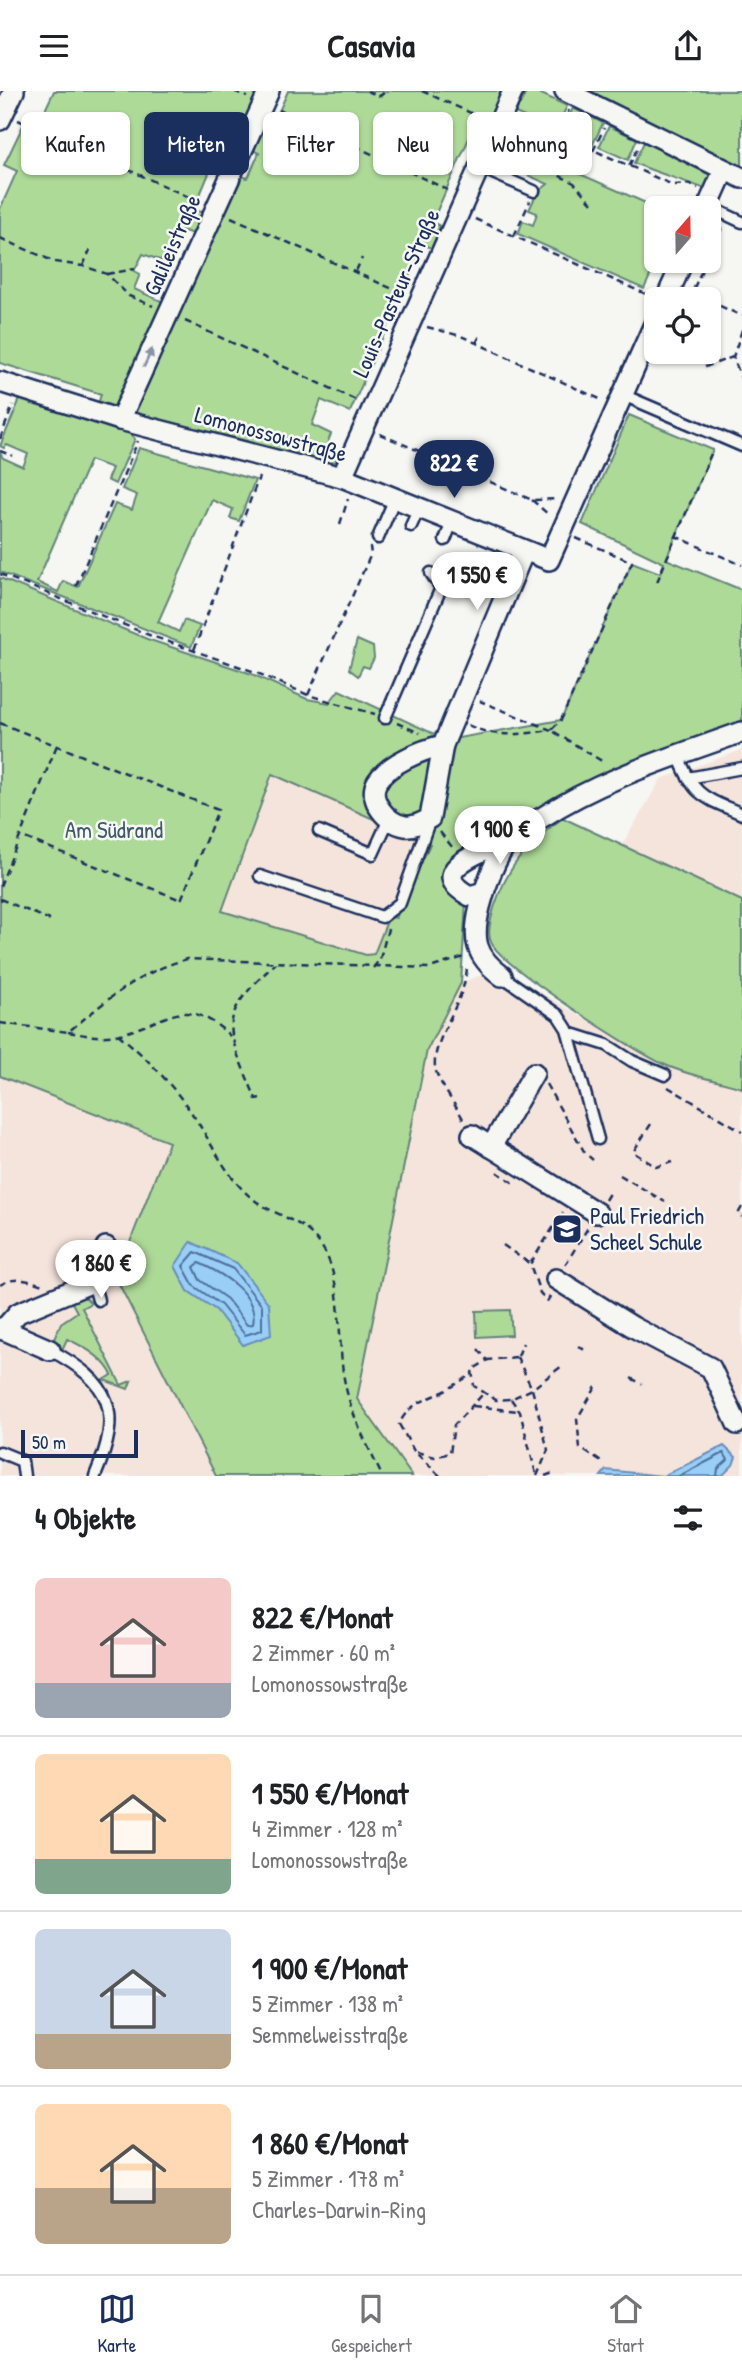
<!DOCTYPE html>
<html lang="de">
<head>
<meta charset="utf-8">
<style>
	body { margin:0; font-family:"Patrick Hand",sans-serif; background:#f2f2f2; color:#202124; height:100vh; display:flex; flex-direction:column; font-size:26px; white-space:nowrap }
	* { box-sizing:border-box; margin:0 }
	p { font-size:23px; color:#757577 }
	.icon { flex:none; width:38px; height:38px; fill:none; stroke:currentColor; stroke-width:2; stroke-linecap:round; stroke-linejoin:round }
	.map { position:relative; height:1385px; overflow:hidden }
	.drawer { display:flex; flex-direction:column; background:#fff; flex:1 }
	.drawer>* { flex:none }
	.guide { position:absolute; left:21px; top:21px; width:700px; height:63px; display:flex; gap:14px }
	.needle { width:46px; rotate:20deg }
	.fabs { position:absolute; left:644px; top:105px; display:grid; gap:14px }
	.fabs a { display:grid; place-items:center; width:77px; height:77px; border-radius:10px; background:#fff; box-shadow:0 2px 5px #0004; font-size:35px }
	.scale { position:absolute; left:21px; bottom:18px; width:117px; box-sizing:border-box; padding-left:7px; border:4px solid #1b2f5e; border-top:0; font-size:19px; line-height:24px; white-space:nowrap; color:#1b2f5e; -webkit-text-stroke:5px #f6f6f2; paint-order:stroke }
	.price { position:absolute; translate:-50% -60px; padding:0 16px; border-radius:24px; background:#fff; color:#222; font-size:23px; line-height:46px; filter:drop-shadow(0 2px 4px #0008) }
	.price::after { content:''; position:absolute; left:50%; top:42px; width:21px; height:16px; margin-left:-10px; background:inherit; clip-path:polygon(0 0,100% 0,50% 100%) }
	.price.selected { background:#1b2f5e; color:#fff }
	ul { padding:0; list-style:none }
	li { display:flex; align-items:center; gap:21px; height:175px; padding:0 35px }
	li+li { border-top:2px solid #e0e0e0 }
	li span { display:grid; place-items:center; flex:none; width:196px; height:140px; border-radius:10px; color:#555 }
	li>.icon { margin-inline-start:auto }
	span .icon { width:84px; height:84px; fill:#fffc; stroke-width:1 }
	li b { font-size:30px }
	h2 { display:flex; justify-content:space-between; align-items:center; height:84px; padding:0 35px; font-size:30px }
	.chip { padding:0 24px; border-radius:10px; background:#fff; box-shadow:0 2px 5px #0004; font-size:24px; line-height:63px }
	.chip.selected { background:#1b2f5e; color:#fff }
	header { display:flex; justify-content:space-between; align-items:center; height:91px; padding:0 35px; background:#fff; font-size:32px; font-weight:700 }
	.tab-bar { display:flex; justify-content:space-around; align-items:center; height:98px; border-top:2px solid #e0e0e0; background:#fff; font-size:19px; color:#757577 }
	.tab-bar a { display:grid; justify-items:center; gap:4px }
	.tab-bar .selected { color:#1b2f5e }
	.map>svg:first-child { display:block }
</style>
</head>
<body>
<header><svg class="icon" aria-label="menu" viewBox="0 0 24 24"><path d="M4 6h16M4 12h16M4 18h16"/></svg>Casavia<svg class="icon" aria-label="share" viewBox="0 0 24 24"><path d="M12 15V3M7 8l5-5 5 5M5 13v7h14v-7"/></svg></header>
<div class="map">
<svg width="742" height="1385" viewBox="0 0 742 1385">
	<rect width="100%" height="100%" fill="#f6f6f2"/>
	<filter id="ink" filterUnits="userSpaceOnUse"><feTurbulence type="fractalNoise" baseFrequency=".0143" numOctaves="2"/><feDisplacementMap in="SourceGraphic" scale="14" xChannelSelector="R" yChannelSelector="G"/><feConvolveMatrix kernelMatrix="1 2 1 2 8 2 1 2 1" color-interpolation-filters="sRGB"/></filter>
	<g filter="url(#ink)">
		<g fill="#f5e4dc">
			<polygon points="742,659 742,810 622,754 661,688"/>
			<polygon points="272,682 417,747 396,805 383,815 389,825 374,863 366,864 222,820"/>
			<polygon points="492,880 508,882 661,973 742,997 742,1385 412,1385 357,1309 427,959 461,892"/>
			<polygon points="0,985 169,1051 116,1187 216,1385 0,1385"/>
		</g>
		<g fill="#aeda98" stroke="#64847b" stroke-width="2" fill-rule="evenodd">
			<polygon points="54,0 251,0 261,5 245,38 230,32 194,118 205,123 195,144 182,139 168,172 143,163 134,180 140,183 134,198 168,213 118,313 113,316 98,314 101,303 0,272 0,118 17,80 4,74 27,26 39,32"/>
			<polygon points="288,0 504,0 490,34 477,29 432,131 440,135 432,157 423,154 350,321 321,309 312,334 331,343 324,361 338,369 326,375 139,326 133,319 235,82 247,87 249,85 259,62 248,57 265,20 277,25"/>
			<polygon points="527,0 535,0 567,15 556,39 515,22"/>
			<polygon points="590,0 742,0 742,75 731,70"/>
			<polygon points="573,17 603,32 592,55 562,41"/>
			<polygon points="513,27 539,39 530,61 657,117 657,170 644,198 518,143 523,130 533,134 537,122 529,119 537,102 548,93 514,78 508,85 492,78"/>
			<polygon points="609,35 637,48 628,69 599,56"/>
			<path d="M 644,51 L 714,86 L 708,99 C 683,89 659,83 634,72 Z"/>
			<polygon points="20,308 129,342 135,348 115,393 107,389 112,377 90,369 37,491 58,501 63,490 78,496 115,413 132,419 137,404 122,398 139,357 255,389 239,430 230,427 233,418 212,409 158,531 179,541 184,529 200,535 191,556 0,481 0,362 3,367 23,376 28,363 7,354 4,357 0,355"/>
			<path d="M 629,324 L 713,359 L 666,468 L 742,499 L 742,632 L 572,697 L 450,772 L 466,810 L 461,892 L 427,959 L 357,1308 L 412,1385 L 216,1385 L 116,1187 L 169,1051 L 0,985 L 0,487 L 147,548 L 252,583 L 307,608 L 329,612 L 339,599 L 447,649 L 561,629 L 632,471 L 660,482 L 664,472 L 582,433 ZM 272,683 L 430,753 L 396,827 L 389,825 L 374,863 L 366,864 L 222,820 Z"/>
			<polygon points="357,549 373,556 374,567 369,577 363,575 358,585 349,578"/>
			<path d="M 563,727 L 742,810 L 742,997 C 716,989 685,984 661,972 C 633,959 504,876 492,853 C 486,843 491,828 494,817 C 507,776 528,751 563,727 Z"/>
			<path d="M 83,1204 L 91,1212 L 82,1217 L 121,1294 L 131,1290 L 128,1298 L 104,1289 L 112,1284 C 104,1267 83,1255 67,1248 L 62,1259 L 51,1255 L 61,1232 L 77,1221 L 70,1208 Z"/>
			<polygon points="510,1219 512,1244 477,1246 476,1220"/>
		</g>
		<g fill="#99cef7" stroke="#678eba" stroke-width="2">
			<polygon points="191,1151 237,1172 269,1213 271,1244 243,1254 216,1219 188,1200 175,1175"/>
			<polygon points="724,1355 736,1366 733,1374 722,1385 601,1385 606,1379 663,1385"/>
		</g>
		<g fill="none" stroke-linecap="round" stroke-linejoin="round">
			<g stroke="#4d6f9b" stroke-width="2">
				<polygon points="195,1161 233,1178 262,1215 262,1239 245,1244 221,1214 194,1195 183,1175"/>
				<path d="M 199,1172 C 222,1182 259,1204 253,1233 L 247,1234 L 227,1208 L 200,1189 L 194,1176 Z"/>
				<polyline points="679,1385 724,1362 728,1369 718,1378 717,1385"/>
			</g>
			<g stroke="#1b2f5e" stroke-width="15">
				<g id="lane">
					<polyline points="479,76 534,100"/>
					<polyline points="708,115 742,131"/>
					<polyline points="623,304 742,355"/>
					<polyline points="411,435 419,417"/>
					<polyline points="378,447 395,407"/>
					<polyline points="445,449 452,431"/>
					<polyline points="385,627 441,497 431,482"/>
					<path d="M 678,664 C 694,706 703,706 742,723"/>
					<polyline points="688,687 742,677"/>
					<polyline points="319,740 373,763 389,728"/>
					<polyline points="260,785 382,826 400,812 430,728"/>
					<polyline points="502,885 558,924 567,938 598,1048"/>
					<polyline points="569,942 607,954 632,970 665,984"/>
					<polyline points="93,1191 98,1209"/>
					<path d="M 50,1259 C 112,1292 123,1320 95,1385"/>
					<polyline points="0,1361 22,1370 24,1385"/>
				</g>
			</g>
			<g stroke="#1b2f5e" stroke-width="24">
				<g id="street">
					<polyline points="565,0 742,87"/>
					<polyline points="0,29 14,0"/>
					<polyline points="707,117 724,79"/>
					<polyline points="666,208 683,170"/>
					<polyline points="0,291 120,329 342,386 549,469 656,229"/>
					<polyline points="120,329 269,0"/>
					<polyline points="342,386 513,0"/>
					<path d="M 443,654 L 430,727 C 422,732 414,736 405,735 C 387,733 367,708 377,691 C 389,672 422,659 443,654 L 524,460"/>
					<path d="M 484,801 L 470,805 C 420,779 488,758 509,749"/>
					<path d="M 502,885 C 475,865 472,848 480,816 C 485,795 496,765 510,748 C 518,739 531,733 541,727 C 603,687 673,666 742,641"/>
					<polyline points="472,1044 597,1122"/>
					<polyline points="491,1056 534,982"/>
					<polyline points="556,1188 633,1236 711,1277 737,1333"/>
					<polyline points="0,1237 50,1259"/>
					<polyline points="3,1239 18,1222 93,1191 106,1156"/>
				</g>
			</g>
			<g stroke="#1b2f5e" stroke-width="2.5" stroke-dasharray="7 5" stroke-linecap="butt">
				<polyline points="234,0 247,6"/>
				<polyline points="367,0 380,5 386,0"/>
				<polyline points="422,0 482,27"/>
				<polyline points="279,19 450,100"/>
				<polyline points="520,27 673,94 689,93 698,97"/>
				<polyline points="18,29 200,111"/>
				<polyline points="558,44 569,19"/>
				<polyline points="506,58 574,92 592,112"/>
				<polyline points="84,59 88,50 84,38 88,30"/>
				<polyline points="593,60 604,37"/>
				<polyline points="629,75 639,54"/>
				<polyline points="231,126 404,203"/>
				<polyline points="475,128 648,204"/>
				<polyline points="514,145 530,110"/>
				<polyline points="0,147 55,171 83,175 107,183 129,205 153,215"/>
				<polyline points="709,164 723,134"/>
				<polyline points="83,175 90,159"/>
				<polyline points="356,180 362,167"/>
				<polyline points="107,183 135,178"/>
				<polyline points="691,203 704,208"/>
				<polyline points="689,208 706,170"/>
				<polyline points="709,210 742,225"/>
				<polyline points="185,230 356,309"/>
				<polyline points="427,236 461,245 602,309"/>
				<polyline points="742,239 733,266 742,289"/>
				<polyline points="476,252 481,243"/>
				<polyline points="705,276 733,266"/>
				<polyline points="380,343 532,409 558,408"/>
				<polyline points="0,348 13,314"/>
				<polyline points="0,360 13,365"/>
				<polyline points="482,387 486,378"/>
				<polyline points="532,409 549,424"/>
				<polyline points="340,433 348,408"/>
				<polyline points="675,445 742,474"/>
				<polyline points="576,447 632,471 561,629 551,639 605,672"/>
				<polyline points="0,483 149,544 255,581 308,604 375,623"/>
				<polyline points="453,491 486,505"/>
				<polyline points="657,491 713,358"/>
				<polyline points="76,495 138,350"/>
				<polyline points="194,559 259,386"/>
				<polyline points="308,604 371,463 370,456"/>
				<polyline points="0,632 218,719 181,809 20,745"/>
				<polyline points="397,632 420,642"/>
				<path d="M 468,634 C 496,648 522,643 551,639 L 480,610"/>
				<polyline points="440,741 453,757"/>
				<polyline points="0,795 57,654"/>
				<polyline points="0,808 50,829"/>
				<polyline points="373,877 380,868 388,838"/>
				<path d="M 0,932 L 68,941 C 110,907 135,883 187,868 L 430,877 L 464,866"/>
				<path d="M 68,941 C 85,944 99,947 116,944 C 167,933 183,900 230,945"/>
				<path d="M 118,943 C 145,965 171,992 191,1021 C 210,1048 226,1087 253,1108 C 282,1130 312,1128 329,1170 C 342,1205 338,1244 343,1281 C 348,1319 366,1351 382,1385"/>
				<polyline points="546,993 585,1062 593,1069"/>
				<polyline points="668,996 742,1040"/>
				<path d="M 260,1007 L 256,1008 C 226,935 214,929 276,872"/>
				<path d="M 463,1028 C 457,1016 436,988 435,976 C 432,947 467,909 467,874"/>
				<polyline points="651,1033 633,1061 656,1076 672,1071"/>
				<polyline points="497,1081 517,1094"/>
				<polyline points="620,1084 665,1111"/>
				<polyline points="605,1109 611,1099"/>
				<polyline points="742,1116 738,1123 742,1126"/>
				<polyline points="503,1154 530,1173"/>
				<polyline points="565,1174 589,1135"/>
				<path d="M 0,1194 C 14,1185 28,1189 43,1194"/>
				<polyline points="550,1205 548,1210 540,1202 530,1173 563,1121"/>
				<polyline points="578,1255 588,1261"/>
				<polyline points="478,1258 487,1269"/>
				<polyline points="518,1265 523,1252"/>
				<polygon points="517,1266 532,1298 511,1308 496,1309 474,1295 472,1279 488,1269"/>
				<polyline points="631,1287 642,1293"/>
				<polyline points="596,1296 577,1328 580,1357 603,1372"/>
				<polyline points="511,1308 520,1321 536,1383"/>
				<polyline points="473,1315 518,1320"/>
				<polyline points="417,1361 435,1366 450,1362 454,1334 483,1303"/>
				<path d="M 440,1385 L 414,1360 L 399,1333 C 410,1312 422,1311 443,1301 C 453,1296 462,1289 472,1283"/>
				<polyline points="537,1385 548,1359 532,1298 562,1275"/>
				<polyline points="545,1385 553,1382"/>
			</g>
			<use href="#lane" stroke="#f6f6f2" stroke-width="10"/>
			<use href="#street" stroke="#f6f6f2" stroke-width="19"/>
		</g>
		<defs><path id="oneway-solid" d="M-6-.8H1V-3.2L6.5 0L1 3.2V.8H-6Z" transform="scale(1.75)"/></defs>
		<use fill="#8892a8" href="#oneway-solid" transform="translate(148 267) rotate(-65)"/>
	</g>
	<defs>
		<g id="school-square" transform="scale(1.575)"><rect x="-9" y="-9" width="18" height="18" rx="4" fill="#1b2f5e" stroke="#f6f6f2"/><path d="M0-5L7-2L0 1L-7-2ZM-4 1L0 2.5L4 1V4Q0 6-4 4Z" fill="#fff"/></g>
	</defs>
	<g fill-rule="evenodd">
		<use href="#school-square" x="567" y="1138"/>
	</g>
	<g text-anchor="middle" stroke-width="5" stroke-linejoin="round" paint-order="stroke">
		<g font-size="23" fill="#1b2f5e" stroke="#f6f6f2">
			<text transform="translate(172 154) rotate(-66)" y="8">Galileistraße</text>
			<text transform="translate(396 202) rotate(-66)" y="8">Louis-Pasteur-Straße</text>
			<text transform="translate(271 343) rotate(15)" y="8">Lomonossowstraße</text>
		</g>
		<g font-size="23" fill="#405a6c" stroke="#f6f6f2">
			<text x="114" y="747">Am Südrand</text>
		</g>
		<g font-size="23" fill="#1b2f5e" stroke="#f6f6f2" text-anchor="start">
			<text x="590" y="1133">Paul Friedrich<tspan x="590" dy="26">Scheel Schule</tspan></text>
		</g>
	</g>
</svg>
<div class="fabs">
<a><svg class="needle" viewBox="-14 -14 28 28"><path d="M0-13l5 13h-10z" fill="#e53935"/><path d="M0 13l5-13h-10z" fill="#757577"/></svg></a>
<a><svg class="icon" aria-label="locate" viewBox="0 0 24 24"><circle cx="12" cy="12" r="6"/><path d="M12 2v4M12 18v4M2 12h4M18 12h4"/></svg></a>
</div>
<div class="scale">50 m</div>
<b class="price selected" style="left:454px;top:409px">822 €</b>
<b class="price" style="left:477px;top:521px">1 550 €</b>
<b class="price" style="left:500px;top:775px">1 900 €</b>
<b class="price" style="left:101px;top:1209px">1 860 €</b>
<div class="guide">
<a class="chip">Kaufen</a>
<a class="chip selected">Mieten</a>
<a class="chip">Filter</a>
<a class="chip">Neu</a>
<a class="chip">Wohnung</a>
</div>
</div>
<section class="drawer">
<h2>4 Objekte<svg class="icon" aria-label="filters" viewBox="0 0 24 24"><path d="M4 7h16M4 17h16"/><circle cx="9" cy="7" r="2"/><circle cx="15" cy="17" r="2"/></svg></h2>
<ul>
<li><span style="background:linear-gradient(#f6c9c9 75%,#9aa5b1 0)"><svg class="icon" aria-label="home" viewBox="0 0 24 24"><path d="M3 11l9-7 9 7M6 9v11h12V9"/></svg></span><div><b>822 €/Monat</b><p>2 Zimmer · 60 m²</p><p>Lomonossowstraße</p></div></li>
<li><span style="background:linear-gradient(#ffd9b3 75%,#7fa58c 0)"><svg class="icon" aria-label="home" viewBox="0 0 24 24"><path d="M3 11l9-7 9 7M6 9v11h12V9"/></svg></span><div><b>1 550 €/Monat</b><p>4 Zimmer · 128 m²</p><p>Lomonossowstraße</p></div></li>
<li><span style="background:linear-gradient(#c9d6e8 75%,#b9a48a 0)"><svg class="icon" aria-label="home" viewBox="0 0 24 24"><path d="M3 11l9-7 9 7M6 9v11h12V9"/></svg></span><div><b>1 900 €/Monat</b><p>5 Zimmer · 138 m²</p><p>Semmelweisstraße</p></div></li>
<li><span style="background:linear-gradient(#ffd9b3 60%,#b9a48a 0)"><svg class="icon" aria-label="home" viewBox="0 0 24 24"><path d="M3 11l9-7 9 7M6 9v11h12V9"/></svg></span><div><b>1 860 €/Monat</b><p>5 Zimmer · 178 m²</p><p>Charles-Darwin-Ring</p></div></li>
</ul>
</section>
<nav class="tab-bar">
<a class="selected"><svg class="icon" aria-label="map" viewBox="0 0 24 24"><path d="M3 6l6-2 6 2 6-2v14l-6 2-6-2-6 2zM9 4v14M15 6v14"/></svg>Karte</a>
<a><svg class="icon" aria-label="saved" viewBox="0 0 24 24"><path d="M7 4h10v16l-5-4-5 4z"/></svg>Gespeichert</a>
<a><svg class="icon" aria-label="home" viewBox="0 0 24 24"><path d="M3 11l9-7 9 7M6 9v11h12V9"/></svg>Start</a>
</nav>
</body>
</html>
